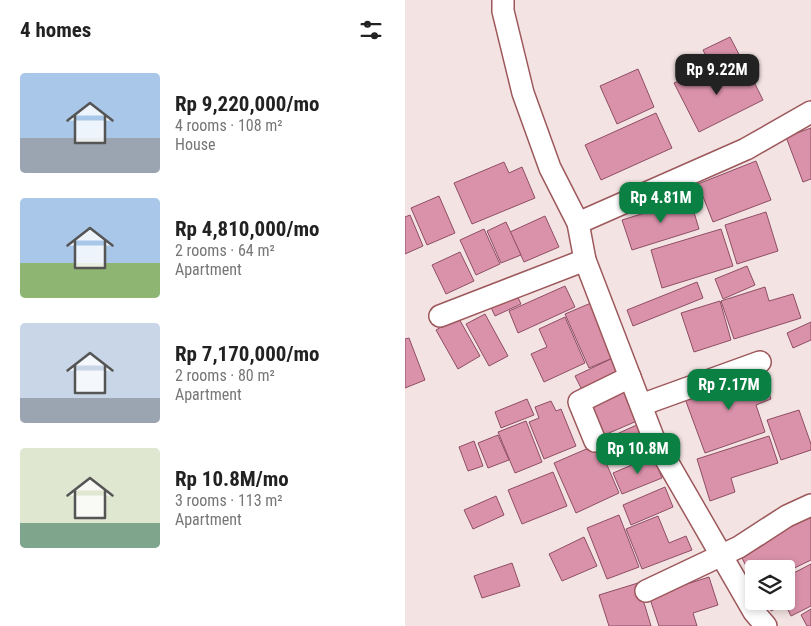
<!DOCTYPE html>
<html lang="en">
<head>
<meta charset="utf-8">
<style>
	body { margin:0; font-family:"Roboto Condensed",sans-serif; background:#f6f6f6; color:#222; height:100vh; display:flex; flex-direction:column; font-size:19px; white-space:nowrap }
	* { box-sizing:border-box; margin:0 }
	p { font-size:16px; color:#767676 }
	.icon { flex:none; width:28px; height:28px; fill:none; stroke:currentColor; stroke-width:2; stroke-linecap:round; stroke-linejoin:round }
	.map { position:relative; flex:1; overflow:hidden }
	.sheet { display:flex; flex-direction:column; background:#fff; width:405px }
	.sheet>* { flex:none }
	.buttons { position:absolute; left:340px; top:560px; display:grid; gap:10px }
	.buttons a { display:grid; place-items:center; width:50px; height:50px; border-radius:5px; background:#fff; box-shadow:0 2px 8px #0003; font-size:25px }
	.price { position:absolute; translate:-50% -42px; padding:0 11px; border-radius:10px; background:#0b8043; color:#fff; font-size:16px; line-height:32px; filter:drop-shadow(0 1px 2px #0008) }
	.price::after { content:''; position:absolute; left:50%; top:30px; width:15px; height:11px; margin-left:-8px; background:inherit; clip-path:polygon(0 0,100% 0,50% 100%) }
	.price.on { background:#222; color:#fff }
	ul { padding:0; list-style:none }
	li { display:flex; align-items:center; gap:15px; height:125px; padding:0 20px }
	li span { display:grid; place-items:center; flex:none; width:140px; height:100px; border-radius:5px; color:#555 }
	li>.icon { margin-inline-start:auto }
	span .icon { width:60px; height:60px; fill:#fffc; stroke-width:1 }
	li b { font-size:21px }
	h2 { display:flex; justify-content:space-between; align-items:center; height:60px; padding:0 20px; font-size:21px }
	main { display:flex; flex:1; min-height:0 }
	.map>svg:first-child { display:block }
</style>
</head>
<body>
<main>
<section class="sheet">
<h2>4 homes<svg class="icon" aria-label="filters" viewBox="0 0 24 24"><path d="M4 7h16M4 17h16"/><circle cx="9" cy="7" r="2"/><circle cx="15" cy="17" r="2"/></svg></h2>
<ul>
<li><span style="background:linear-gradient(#a9c7e8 65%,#9aa5b1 0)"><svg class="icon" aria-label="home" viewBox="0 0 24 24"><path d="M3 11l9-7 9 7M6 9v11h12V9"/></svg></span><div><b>Rp 9,220,000/mo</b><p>4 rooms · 108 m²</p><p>House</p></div></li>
<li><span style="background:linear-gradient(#a9c7e8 65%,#8fb573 0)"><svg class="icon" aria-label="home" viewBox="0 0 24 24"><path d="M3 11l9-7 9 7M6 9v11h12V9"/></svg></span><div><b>Rp 4,810,000/mo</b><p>2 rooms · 64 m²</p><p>Apartment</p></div></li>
<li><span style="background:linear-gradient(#c9d6e8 75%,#9aa5b1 0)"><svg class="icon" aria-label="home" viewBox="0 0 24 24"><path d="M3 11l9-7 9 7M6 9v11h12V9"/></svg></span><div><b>Rp 7,170,000/mo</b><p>2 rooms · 80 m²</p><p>Apartment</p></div></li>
<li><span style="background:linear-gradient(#dfe7d0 75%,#7fa58c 0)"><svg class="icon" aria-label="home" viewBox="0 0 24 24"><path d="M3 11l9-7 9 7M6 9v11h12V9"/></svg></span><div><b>Rp 10.8M/mo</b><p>3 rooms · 113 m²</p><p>Apartment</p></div></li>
</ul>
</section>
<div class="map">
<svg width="406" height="626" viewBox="0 0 406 626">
	<rect width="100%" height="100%" fill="#f4e3e3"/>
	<g fill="#da92aa" stroke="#8e4e65">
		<polygon points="325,37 339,64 312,78 298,50"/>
		<polygon points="305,66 312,81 341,66 358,100 294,132 269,83"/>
		<polygon points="233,69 249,107 212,124 195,86"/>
		<polygon points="251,113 267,148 196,180 180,145"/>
		<polygon points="406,128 406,179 398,182 381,137"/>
		<polygon points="351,161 366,200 308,222 293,184"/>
		<polygon points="99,162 104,173 117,167 130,198 67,224 49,183"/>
		<polygon points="34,196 50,233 22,245 6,208"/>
		<polygon points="285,199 294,229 227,250 217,220"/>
		<polygon points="361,212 373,251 332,264 320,225"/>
		<polygon points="5,215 18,246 0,254 0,217"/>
		<polygon points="140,216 154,247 119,262 105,232"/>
		<polygon points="101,222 116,255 96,263 82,231"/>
		<polygon points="79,229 95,264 71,275 55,240"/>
		<polygon points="316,229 328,266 257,288 246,250"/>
		<polygon points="55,252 69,281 41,294 27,265"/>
		<polygon points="342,266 350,285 318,299 310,279"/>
		<polygon points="292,282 298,298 228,326 222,310"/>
		<polygon points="160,286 170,307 113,333 104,311"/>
		<polygon points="360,287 364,301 388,294 396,318 329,339 316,301"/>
		<polygon points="109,289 116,304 90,316 83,301"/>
		<polygon points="315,301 326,340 289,352 276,313"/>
		<polygon points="186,303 210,357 184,368 160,314"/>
		<polygon points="80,314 103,356 84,366 61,324"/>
		<polygon points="53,317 75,356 53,369 31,330"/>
		<polygon points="160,317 180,363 139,382 126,354 142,347 134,329"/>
		<polygon points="406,322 406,340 388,348 382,333"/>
		<polygon points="4,338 20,380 0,388 0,339"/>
		<polygon points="208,358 218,379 180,396 170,376"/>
		<polygon points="356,370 366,399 351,405 360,432 300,453 279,396"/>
		<polygon points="219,391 232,421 197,436 184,407"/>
		<polygon points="122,399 129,415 96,428 90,412"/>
		<polygon points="146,401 151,411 156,409 171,446 139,459 124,422 134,418 130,407"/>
		<polygon points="394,410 406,444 406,450 376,460 362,420"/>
		<polygon points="121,421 137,462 110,473 93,432"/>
		<polygon points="234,424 243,444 202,462 194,442"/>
		<polygon points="93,435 104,460 83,468 73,443"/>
		<polygon points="364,436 373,463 326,478 330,492 305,501 292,459"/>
		<polygon points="69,441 78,466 63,471 54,447"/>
		<polygon points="193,444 214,493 171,513 149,463"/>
		<polygon points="248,456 257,478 217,494 208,473"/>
		<polygon points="148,472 162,506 117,524 103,490"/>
		<polygon points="260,487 268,507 226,525 218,505"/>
		<polygon points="91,496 99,515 68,529 59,510"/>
		<polygon points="214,515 234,567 202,579 182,528"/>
		<polygon points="406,515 406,560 381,572 381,569 349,569 349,582 333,550"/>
		<polygon points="253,516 264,543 281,536 287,550 237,569 221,529"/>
		<polygon points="179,537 192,566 157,581 144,554"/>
		<polygon points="107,563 115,586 77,598 69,576"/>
		<polygon points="406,564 406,606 386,616 380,604 366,611 360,601 381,601 381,577"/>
		<polygon points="304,577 313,605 288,613 292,626 254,626 244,596"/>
		<polygon points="233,583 246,626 204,626 194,595"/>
		<polygon points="406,609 406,626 402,626 396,615"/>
	</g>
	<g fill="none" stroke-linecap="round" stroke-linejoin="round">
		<g stroke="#9d585b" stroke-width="24">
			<g id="street">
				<polyline points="98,0 98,11 118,93 145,168 173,223 180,260 248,437 349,612 361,626"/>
				<polyline points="173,223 341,149 406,112"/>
				<polyline points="35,316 180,260"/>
				<polyline points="236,405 355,362"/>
				<polyline points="190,441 174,402 225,377"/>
				<polyline points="241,591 334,547 382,516 406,505"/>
			</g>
		</g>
		<use href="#street" stroke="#fff" stroke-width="21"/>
	</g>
</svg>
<div class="buttons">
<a><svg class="icon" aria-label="layers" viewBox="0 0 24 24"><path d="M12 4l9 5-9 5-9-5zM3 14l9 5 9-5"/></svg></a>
</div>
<b class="price on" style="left:312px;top:96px">Rp 9.22M</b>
<b class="price" style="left:256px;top:224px">Rp 4.81M</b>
<b class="price" style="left:324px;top:411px">Rp 7.17M</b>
<b class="price" style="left:233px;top:475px">Rp 10.8M</b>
</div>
</main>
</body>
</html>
